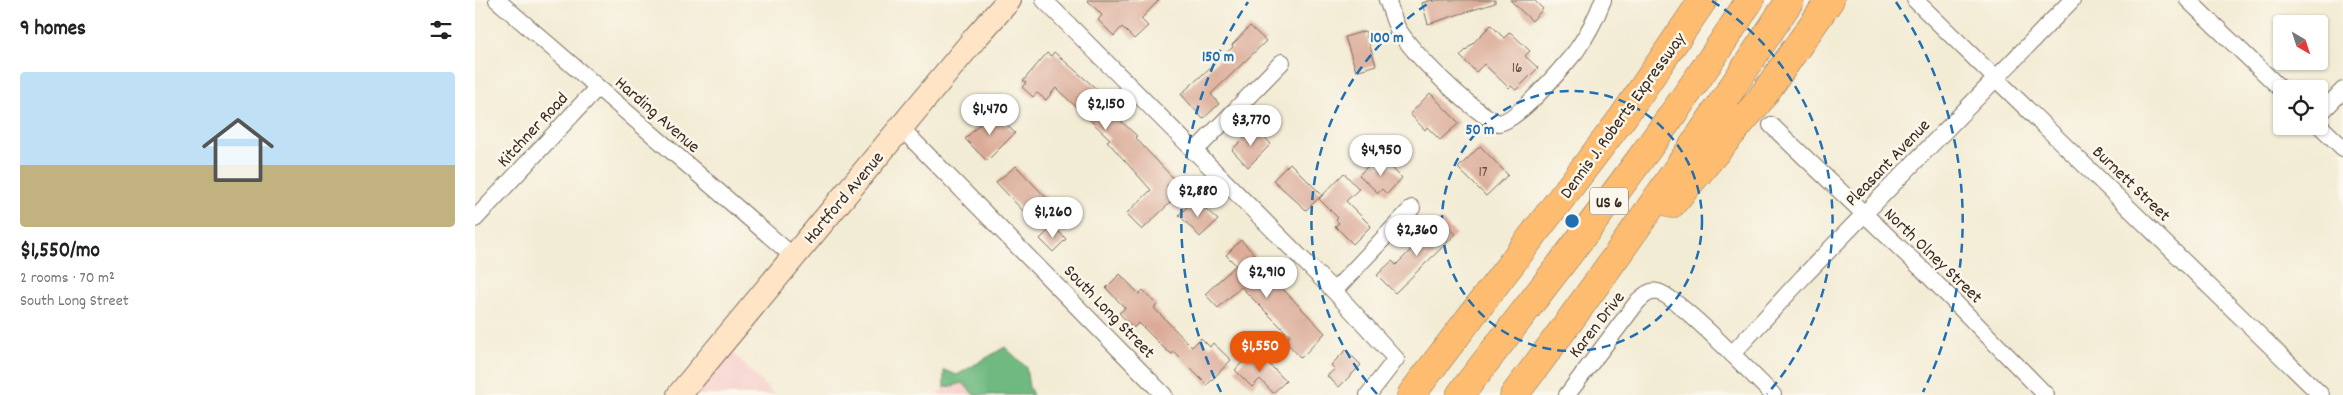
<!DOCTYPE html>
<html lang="en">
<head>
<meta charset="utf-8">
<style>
	body { margin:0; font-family:Dekko,sans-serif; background:#f6f6f6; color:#222; height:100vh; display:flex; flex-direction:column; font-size:19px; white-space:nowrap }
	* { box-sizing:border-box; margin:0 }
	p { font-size:16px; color:#767676 }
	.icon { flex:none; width:28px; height:28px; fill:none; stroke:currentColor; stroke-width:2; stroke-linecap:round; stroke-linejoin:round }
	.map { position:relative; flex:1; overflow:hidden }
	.drawer { display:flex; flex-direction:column; background:#fff; width:475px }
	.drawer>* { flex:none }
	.needle { width:32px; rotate:141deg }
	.controls { position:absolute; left:1798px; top:15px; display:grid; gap:10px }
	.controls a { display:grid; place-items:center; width:55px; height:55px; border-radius:5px; background:#fff; box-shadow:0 1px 4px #0004; font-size:25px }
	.price { position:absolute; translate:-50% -42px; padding:0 11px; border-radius:18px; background:#fff; color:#222; font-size:16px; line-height:32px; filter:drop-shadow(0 1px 2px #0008) }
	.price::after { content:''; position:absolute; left:50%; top:30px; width:15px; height:11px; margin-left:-8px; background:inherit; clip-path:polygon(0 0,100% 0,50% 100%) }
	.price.current { background:#ea580c; color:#fff }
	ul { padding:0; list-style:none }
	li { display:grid; align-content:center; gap:10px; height:265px; padding:0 20px }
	li span { display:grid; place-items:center; height:155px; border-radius:5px; color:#555 }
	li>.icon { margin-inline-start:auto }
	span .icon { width:90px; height:90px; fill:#fffc; stroke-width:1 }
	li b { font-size:21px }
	h2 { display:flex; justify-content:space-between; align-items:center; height:60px; padding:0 20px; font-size:21px }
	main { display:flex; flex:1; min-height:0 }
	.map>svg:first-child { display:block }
</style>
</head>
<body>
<main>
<section class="drawer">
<h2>9 homes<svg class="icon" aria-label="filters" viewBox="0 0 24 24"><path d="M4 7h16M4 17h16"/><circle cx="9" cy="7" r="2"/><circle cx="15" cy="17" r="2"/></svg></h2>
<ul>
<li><span style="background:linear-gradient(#bfe0f5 60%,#c2b280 0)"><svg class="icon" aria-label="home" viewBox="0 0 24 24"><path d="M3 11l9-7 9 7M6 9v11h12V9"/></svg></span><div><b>$1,550/mo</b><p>2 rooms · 70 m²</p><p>South Long Street</p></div></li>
</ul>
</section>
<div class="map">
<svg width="1868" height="395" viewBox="0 0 1868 395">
	<rect width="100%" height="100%" fill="#fbf7ec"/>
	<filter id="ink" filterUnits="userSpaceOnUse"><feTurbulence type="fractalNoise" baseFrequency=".02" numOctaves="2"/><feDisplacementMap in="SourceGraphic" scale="10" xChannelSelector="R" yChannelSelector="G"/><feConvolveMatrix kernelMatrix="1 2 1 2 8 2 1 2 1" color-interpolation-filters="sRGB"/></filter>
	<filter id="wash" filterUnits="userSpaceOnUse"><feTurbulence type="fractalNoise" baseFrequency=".0096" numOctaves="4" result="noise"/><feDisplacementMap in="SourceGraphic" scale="20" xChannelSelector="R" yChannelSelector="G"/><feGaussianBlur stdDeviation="1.12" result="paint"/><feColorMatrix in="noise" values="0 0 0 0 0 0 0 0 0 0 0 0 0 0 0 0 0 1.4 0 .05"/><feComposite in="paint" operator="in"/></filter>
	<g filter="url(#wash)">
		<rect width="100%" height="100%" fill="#f3ecd5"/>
		<g fill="#f7d0cc">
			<polygon points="246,341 299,395 199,395"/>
			<polygon points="488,383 499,395 461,395 469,388"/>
		</g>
		<polygon fill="#6fba81" stroke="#557250" points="530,347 551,367 554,387 558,395 499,395 488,383 469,388 469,370 482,375"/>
		<g id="blocks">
			<g fill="#dbab98">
				<polygon points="612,0 684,0 666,19 673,26 659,39 647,27 639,36 623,20 627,15"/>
				<polygon points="956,0 1020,0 1020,3 953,24 947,3"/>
				<polygon points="1035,0 1059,0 1068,9 1057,21"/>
				<polygon points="1016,25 1029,38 1035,32 1055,51 1050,56 1063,68 1041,90 1036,86 1034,88 1009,64 1001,72 985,56"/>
				<polygon points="775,26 791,41 736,94 744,104 728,119 706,94 758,47 757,45"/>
				<polygon points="890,31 901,65 881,71 870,37"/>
				<polygon points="579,52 625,92 648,115 644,119 662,136 660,137 668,146 699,179 692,186 702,196 667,230 651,214 676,190 632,141 635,139 581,88 571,100 562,93 558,97 547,87 551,83 548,81 572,53 576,56"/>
				<polygon points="955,93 984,123 965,140 952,127 950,130 935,114"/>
				<polygon points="517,111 540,133 512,161 490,139"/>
				<polygon points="780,127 796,144 773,167 757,150"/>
				<polygon points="1005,146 1033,175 1011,196 983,168"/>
				<polygon points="898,161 906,168 911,162 927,178 912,194 907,189 903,193 884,175"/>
				<polygon points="815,163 847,195 831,210 798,180"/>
				<polygon points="541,166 585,212 566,230 521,182"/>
				<polygon points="869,173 884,189 871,201 896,226 878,244 860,226 864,223 861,220 863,218 844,199"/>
				<polygon points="720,199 743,220 725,237 704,215"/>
				<polygon points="966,219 981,234 920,293 902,275 917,261 921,265"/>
				<polygon points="578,226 591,239 578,252 565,239"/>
				<polygon points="766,240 781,256 778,258 850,333 826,358 810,341 815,336 766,287 743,308 730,294 761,265 751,255"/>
				<polygon points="645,274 664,294 668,290 682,305 679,308 717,347 726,338 735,347 738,343 756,360 732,385 699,352 697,354 691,350 664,323 658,328 644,313 650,308 631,288"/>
				<polygon points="871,350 886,365 864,387 852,376 860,369 856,365"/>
				<polygon points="782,352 811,381 798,393 785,379 777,387 760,370 775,354 777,356"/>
			</g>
		</g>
	</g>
	<g filter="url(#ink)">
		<use href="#blocks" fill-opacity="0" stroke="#7b6e5e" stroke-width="1"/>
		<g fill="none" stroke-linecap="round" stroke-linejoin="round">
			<g stroke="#7b6e5e" stroke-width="18">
				<g id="minor">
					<polyline points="22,0 319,257"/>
					<polyline points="569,0 859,291 921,359 893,395"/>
					<path d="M 912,0 C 916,9 918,20 923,29 C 939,55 995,110 1023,123 C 1042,122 1088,67 1101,51 C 1111,37 1122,16 1128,0"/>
					<polyline points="1440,0 1846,395"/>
					<polyline points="1713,0 1806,89"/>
					<polyline points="1844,115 1868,90"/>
					<polyline points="1296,125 1449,271 1571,395"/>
					<polyline points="1844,125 1868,148"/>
					<polyline points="426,128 689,395"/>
					<polyline points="719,152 807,62"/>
					<polyline points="0,219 122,88"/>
					<polyline points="859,291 937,208"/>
					<polyline points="1257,354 1328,277 1597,0"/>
					<path d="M 1092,395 L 1163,301 C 1169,296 1174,290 1183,292 C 1202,296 1280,377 1298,395"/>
				</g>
			</g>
			<g stroke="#7b6e5e" stroke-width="26">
				<polyline id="secondary" points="204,395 501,37 534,0"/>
			</g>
			<g stroke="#7b6e5e" stroke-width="29">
				<g id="motorway">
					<polyline points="1197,204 1285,100 1355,0"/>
					<polyline points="936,395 1148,117 1228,0"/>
					<path d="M 985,395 C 1084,266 1187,138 1275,0"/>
					<path d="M 1039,395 C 1137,267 1227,135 1315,0"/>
				</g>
			</g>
			<use href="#minor" stroke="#fff" stroke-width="16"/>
			<use href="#secondary" stroke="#ffe4c6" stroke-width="24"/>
			<use href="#motorway" stroke="#febc70" stroke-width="28"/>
		</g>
	</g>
	<g fill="none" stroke="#1f6fb2" stroke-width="2.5" stroke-dasharray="9 6">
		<circle cx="1097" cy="221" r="130"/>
		<path d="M902 394A261 261 0 0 1 957 1M1237 1A261 261 0 0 1 1292 394"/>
		<path d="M746 392A391 391 0 0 1 773 2M1421 2A391 391 0 0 1 1448 392"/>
	</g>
	<g text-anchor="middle" stroke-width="5" stroke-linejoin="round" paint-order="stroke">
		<g font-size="15" fill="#634a3c">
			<text x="1042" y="72">16</text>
			<text x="1008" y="176">17</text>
		</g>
		<rect fill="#fbf7ec" stroke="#75685c" stroke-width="1" x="1115" y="187.5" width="38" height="27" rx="4"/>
		<g font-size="16" font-weight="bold" fill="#3b2a1e">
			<text x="1134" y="207">US 6</text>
		</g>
		<g font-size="18" fill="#3b2a1e" stroke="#fbf7ec">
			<text transform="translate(183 114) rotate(41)" y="6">Harding Avenue</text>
			<text transform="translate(1147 115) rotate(-54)" y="6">Dennis J. Roberts Expressway</text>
			<text transform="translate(57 129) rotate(-47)" y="6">Kitchner Road</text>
			<text transform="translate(1412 162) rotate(-46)" y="6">Pleasant Avenue</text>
			<text transform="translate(1657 183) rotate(44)" y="6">Burnett Street</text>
			<text transform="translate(368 197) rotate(-50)" y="6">Hartford Avenue</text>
			<text transform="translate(1459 255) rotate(44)" y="6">North Olney Street</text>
			<text transform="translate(635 311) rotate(46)" y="6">South Long Street</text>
			<text transform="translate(1121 324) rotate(-52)" y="6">Karen Drive</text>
		</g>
	</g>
	<circle cx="1097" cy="221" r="8" fill="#1f6fb2" stroke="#fbf7ec" stroke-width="2.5"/>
	<g font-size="15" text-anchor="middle" font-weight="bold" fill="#1f6fb2" stroke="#fbf7ec" stroke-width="5" stroke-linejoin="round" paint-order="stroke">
		<text x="912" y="42">100 m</text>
		<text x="743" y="61">150 m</text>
		<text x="1005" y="134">50 m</text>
	</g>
</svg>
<div class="controls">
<a><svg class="needle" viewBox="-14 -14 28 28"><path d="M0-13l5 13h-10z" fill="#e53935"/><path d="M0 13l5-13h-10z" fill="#767676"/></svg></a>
<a><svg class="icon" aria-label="locate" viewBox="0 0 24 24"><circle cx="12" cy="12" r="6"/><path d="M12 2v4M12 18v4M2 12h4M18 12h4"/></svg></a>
</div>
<b class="price" style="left:631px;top:131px">$2,150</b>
<b class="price" style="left:515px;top:136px">$1,470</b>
<b class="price" style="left:776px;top:147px">$3,770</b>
<b class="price" style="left:906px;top:177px">$4,950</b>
<b class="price" style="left:723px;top:218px">$2,880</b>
<b class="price" style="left:578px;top:239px">$1,260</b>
<b class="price" style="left:942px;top:257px">$2,360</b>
<b class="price" style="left:792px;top:299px">$2,910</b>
<b class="price current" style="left:785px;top:373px">$1,550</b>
</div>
</main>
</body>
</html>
